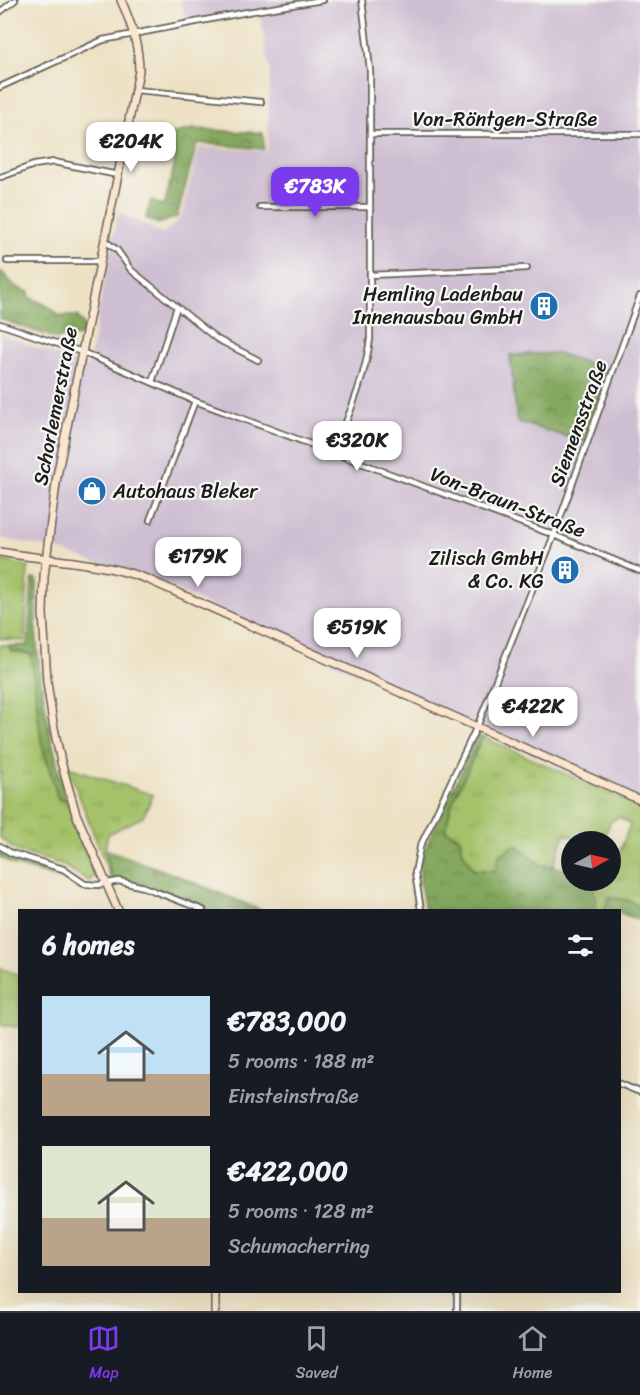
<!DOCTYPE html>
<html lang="en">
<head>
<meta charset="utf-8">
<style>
	body { margin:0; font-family:Sriracha,sans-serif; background:#20242c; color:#f1f3f6; height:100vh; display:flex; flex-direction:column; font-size:22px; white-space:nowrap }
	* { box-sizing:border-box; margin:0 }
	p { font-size:20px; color:#9ea1a6 }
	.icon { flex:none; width:33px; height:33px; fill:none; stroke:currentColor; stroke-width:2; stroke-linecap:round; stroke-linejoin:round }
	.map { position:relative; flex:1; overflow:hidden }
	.sheet { position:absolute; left:18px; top:909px; width:603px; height:384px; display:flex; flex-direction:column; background:#171b24; border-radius:0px; box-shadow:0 6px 24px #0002 }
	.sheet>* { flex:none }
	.needle { width:39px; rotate:82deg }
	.controls { position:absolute; left:561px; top:831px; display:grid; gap:12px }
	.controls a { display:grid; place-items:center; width:60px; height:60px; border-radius:50%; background:#171b24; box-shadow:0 6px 24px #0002; font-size:30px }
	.price { position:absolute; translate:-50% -51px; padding:0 14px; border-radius:12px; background:#fff; color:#222; font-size:20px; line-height:39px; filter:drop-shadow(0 2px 3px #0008) }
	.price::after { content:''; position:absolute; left:50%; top:36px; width:18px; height:14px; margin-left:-9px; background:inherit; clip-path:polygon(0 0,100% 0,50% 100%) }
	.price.selected { background:#7c3aed; color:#fff }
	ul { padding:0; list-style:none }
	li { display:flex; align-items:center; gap:18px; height:150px; padding:0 24px }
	li span { display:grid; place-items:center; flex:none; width:168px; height:120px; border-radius:0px; color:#555 }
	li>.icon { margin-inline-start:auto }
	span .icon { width:72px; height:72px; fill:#fffc; stroke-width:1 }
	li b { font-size:26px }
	h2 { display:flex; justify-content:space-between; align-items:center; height:72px; padding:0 24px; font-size:26px }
	.tabs { display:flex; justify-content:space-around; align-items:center; height:84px; border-top:2px solid #363941; background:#171b24; font-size:16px; color:#9ea1a6 }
	.tabs a { display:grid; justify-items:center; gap:3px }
	.tabs .selected { color:#7c3aed }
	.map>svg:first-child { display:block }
</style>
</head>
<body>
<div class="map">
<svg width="640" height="1311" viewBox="0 0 640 1311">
	<defs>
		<pattern id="grass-tufts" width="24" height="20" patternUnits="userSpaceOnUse" patternTransform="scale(1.5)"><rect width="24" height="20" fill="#a5c26a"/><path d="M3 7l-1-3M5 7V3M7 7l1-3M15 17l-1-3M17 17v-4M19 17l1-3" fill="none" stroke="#8da65b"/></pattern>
		<pattern id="forest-crowns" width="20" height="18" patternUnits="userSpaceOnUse" patternTransform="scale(1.5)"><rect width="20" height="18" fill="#84a85e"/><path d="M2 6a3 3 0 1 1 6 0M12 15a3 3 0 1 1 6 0" fill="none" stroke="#6b884d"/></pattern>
	</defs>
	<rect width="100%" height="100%" fill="#f6f6f2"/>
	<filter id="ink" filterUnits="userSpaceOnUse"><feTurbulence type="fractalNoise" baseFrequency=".0167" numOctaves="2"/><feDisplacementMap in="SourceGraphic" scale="12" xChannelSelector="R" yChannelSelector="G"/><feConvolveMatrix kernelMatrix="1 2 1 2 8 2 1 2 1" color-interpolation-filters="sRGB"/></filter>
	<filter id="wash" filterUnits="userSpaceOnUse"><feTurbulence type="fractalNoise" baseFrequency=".008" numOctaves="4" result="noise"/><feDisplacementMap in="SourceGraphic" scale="24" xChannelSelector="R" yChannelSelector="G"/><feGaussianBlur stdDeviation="1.35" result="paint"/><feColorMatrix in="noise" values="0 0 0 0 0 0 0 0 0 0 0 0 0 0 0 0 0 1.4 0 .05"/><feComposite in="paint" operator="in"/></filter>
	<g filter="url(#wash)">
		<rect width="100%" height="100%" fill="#ede1c3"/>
		<polygon fill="#cebed1" points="181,0 640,0 640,803 172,588 55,549 0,538 0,334 88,367 118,212 163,234 181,217 199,147 267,151 270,70 259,9 187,23"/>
		<g fill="url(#grass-tufts)" stroke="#606f43" stroke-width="1.5">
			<polygon points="0,560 28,566 25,641 0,639"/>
			<polygon points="0,645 10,646 11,651 31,654 41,741 58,799 66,800 95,876 89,881 61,864 17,851 0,838"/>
			<polygon points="483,737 640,807 640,908 631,901 609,897 605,909 596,910 593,881 610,880 611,859 619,854 630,824 619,817 611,821 602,841 583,841 565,834 553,866 541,865 516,845 496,870 474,870 463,853 460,838 445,830 452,803"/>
			<polygon points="68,767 153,795 143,817 108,834 105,849 111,879"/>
			<polygon points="0,968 19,975 19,1027 0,1024"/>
		</g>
		<g fill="url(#forest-crowns)" stroke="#50623d" stroke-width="1.5">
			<polygon points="194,129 263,133 264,149 197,143 177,217 158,224 146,218 151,200 164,207 175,162 170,134"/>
			<path d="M 0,270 L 16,287 L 29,292 L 30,298 C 38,300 55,309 59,316 L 77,316 L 85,327 L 81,336 C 71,338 65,335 57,339 L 0,319 Z"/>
			<polygon points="557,353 609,370 585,442 517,422 510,355"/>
			<path d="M 32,579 L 37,579 C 37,596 35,613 36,630 C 39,687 52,744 66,800 L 58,799 L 41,741 L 31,654 L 11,651 L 10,646 L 28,645 Z"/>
			<polygon points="478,735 482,737 452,803 445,830 460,838 463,853 474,870 496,870 499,855 516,845 541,865 571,870 572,880 593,881 596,910 425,910 420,883 420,865 428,842"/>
			<polygon points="0,848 7,854 64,871 59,878 14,865 0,857"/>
			<polygon points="105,849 173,874 261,910 204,910 131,881 111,879"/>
			<polygon points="609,897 631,901 640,908 640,920 620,913 620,910 605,909"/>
		</g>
	</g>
	<g filter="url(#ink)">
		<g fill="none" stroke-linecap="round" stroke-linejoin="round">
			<g stroke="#656156" stroke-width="8">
				<g id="minor">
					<polyline points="0,12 15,0"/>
					<polyline points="0,87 103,40 247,12 323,0"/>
					<polyline points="136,90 261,102"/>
					<polyline points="370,134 640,134"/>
					<polyline points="1,177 34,165 54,162 118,175"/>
					<polyline points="260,207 370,207"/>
					<polyline points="105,241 117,250 131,270 217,339 258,360"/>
					<polyline points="7,261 100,261"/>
					<polyline points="370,275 527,268"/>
					<polyline points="0,324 82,352 195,401 554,535 640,571"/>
					<polyline points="152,382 177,307"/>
					<path d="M 334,452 C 349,414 365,379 370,339 L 370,70 L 362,0"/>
					<polyline points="150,520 195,401"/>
					<polyline points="0,846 11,853 63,869 85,884 98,885 119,881 144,887 203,910"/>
					<polyline points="421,910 415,873 420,847 479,722 554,535 640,296"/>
					<polyline points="620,1084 640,1092"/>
					<polyline points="457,1311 457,1292"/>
				</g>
			</g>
			<g stroke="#656156" stroke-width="10">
				<g id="secondary">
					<path d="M 0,552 C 49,561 100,561 147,579 L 640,800"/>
					<path d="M 118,910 L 76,814 L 61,762 L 53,723 L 47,682 L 43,613 L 44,576 L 57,476 L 139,71 C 139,45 131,23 121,0"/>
					<polyline points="215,1311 215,1292"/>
				</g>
			</g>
			<use href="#minor" stroke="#fff" stroke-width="4.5"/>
			<use href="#secondary" stroke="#fbe5cf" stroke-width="7"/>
		</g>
	</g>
	<defs>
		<g id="building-disc" transform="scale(1.5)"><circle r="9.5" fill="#1f6fb2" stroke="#f6f6f2"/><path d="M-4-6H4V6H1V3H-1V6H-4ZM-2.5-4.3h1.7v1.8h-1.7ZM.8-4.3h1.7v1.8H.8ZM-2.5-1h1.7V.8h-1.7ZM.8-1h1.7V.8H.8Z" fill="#fff"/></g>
		<g id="shop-disc" transform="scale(1.5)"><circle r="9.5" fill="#1f6fb2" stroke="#f6f6f2"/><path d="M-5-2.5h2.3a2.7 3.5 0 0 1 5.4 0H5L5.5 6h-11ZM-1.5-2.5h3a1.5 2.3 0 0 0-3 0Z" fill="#fff"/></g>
	</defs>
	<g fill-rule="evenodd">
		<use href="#building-disc" x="544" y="306"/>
		<use href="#shop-disc" x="92" y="491"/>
		<use href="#building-disc" x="565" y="570"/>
	</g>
	<g text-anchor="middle" stroke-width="4.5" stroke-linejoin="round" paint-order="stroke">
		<g font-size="20" fill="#1c1c1c" stroke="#f6f6f2">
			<text x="505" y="126">Von-Röntgen-Straße</text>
			<text transform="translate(55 406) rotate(-79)" y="7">Schorlemerstraße</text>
			<text transform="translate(578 423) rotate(-70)" y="7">Siemensstraße</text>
			<text transform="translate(508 502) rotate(21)" y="7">Von-Braun-Straße</text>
		</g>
		<g font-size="20" fill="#1c1c1c" stroke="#f6f6f2" text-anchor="end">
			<text x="523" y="301">Hemling Ladenbau<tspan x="523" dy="23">Innenausbau GmbH</tspan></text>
			<text x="113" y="498" text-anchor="start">Autohaus Bleker</text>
			<text x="544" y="565">Zilisch GmbH<tspan x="544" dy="23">&amp; Co. KG</tspan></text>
		</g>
	</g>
</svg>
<div class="controls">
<a><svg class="needle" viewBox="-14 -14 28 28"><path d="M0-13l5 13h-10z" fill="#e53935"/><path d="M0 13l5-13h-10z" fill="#9ea1a6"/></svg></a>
</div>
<b class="price" style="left:131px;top:173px">€204K</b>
<b class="price selected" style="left:315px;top:218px">€783K</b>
<b class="price" style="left:357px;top:472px">€320K</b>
<b class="price" style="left:198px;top:588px">€179K</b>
<b class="price" style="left:357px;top:659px">€519K</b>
<b class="price" style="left:533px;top:738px">€422K</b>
<section class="sheet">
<h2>6 homes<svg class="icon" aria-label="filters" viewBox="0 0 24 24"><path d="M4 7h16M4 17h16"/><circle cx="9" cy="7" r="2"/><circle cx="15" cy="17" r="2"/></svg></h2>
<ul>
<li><span style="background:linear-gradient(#bfe0f5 65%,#b9a48a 0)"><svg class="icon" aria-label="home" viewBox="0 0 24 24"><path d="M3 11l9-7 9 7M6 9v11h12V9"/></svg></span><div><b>€783,000</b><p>5 rooms · 188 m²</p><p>Einsteinstraße</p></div></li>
<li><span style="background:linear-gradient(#dfe7d0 60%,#b9a48a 0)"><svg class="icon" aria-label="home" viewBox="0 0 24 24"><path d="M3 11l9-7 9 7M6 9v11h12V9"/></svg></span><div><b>€422,000</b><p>5 rooms · 128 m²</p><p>Schumacherring</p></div></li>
</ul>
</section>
</div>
<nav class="tabs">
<a class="selected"><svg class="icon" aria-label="map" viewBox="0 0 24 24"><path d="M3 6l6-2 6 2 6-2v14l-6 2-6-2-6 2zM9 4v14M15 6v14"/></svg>Map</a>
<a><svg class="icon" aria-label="saved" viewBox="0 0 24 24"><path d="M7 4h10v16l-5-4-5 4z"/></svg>Saved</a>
<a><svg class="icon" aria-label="home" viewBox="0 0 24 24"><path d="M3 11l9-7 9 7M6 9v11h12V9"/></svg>Home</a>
</nav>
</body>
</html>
